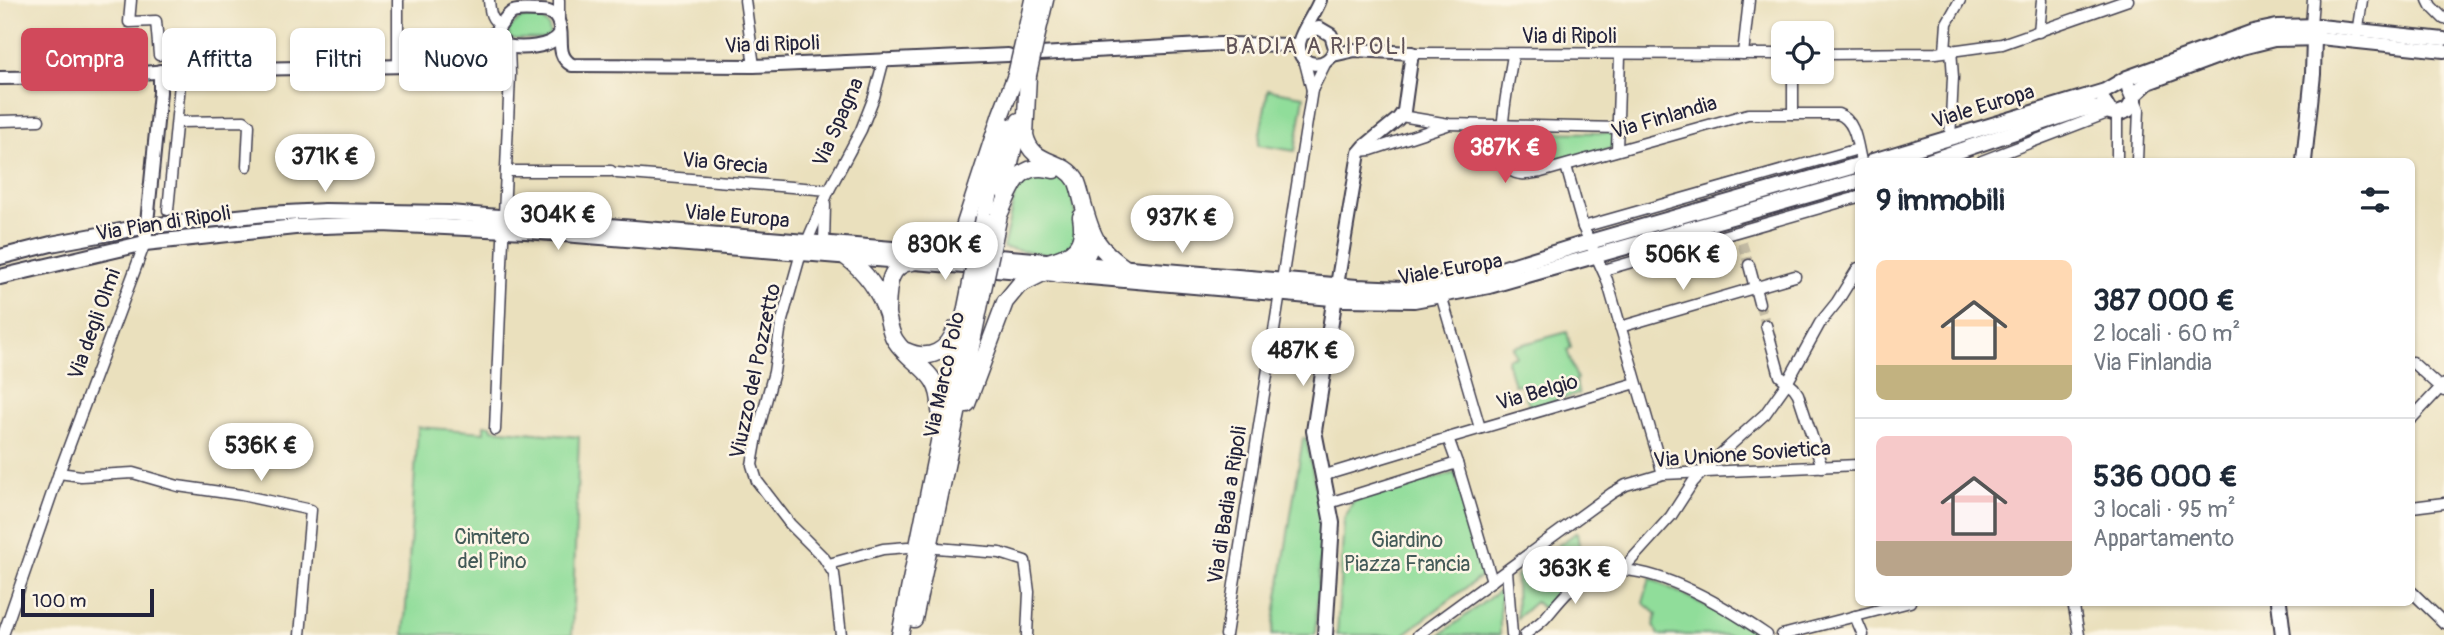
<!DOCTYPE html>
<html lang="it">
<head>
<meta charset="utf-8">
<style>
	body { margin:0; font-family:Pangolin,sans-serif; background:#f2f2f3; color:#1f2937; height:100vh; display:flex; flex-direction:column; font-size:26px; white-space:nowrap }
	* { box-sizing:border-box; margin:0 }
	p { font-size:23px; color:#747a83 }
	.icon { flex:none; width:38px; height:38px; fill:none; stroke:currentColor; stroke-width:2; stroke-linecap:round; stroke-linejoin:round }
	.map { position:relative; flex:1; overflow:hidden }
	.side { position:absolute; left:1855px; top:158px; width:560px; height:448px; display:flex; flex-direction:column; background:#fff; border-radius:10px; box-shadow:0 2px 5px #0004 }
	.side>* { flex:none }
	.hud { position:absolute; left:21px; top:28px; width:665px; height:63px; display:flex; gap:14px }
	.fabs { position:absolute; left:1771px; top:21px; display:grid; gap:14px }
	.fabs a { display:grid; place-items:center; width:63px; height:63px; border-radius:10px; background:#fff; box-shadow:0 2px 5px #0004; font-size:35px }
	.scale { position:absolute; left:21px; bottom:18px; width:133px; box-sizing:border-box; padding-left:7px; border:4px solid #22223b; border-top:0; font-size:19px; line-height:24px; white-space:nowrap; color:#22223b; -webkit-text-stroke:5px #fcf5e5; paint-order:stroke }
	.price { position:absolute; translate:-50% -60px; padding:0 16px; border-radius:24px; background:#fff; color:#222; font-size:23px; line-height:46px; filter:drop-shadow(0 2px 4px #0008) }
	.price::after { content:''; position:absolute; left:50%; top:42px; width:21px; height:16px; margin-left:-10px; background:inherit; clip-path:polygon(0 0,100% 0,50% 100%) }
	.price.active { background:#d1495b; color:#fff }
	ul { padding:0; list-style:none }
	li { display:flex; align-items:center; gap:21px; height:175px; padding:0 21px }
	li+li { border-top:2px solid #e0e1e3 }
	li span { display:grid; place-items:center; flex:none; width:196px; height:140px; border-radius:10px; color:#555 }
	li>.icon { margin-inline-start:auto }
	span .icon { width:84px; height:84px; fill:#fffc; stroke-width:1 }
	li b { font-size:30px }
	h2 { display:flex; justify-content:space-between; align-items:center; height:84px; padding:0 21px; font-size:30px }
	.pill { padding:0 24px; border-radius:10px; background:#fff; box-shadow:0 2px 5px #0004; font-size:24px; line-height:63px }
	.pill.active { background:#d1495b; color:#fff }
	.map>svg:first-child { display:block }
</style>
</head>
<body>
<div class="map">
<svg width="2444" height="635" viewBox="0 0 2444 635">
	<rect width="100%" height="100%" fill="#fcf5e5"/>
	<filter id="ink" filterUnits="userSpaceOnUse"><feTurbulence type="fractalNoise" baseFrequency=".0143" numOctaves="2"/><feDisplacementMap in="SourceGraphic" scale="14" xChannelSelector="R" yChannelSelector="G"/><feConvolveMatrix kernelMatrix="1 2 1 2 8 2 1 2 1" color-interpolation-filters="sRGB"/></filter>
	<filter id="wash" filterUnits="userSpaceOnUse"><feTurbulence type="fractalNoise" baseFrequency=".00686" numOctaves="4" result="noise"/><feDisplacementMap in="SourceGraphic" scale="28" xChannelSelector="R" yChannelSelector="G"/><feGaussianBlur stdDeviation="1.57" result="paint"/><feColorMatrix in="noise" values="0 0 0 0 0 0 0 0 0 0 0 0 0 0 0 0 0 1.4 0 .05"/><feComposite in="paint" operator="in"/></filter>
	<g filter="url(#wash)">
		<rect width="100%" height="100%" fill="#eae0bd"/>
		<g fill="#90dd9a" stroke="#59806a" stroke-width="2">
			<path d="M 521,18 C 535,17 550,17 550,35 L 543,39 L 510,39 L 508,30 Z"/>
			<polygon points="1268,90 1304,96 1295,151 1258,145"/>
			<polygon points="1512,132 1614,133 1614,148 1558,164 1511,157"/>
			<polygon points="1051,172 1061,176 1070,188 1079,226 1078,234 1067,250 1049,255 1003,248 1017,185 1022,177"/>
			<polygon points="1567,332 1571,348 1567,350 1577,379 1575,380 1579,394 1530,408 1522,384 1514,385 1507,361 1508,358 1516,356 1513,347"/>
			<polygon points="484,425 491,425 492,429 579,437 572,635 404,635 418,427 484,432"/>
			<polygon points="1303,438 1306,438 1323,524 1315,635 1272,635"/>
			<polygon points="1455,473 1484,574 1403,635 1337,635 1344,520 1353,501"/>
			<polygon points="1577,532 1584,575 1544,609 1535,602 1517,618 1516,576"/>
			<polygon points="1650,578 1757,631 1741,635 1658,635 1654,625 1657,614 1643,603"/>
			<polygon points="1500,590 1500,635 1440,635"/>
		</g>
	</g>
	<g filter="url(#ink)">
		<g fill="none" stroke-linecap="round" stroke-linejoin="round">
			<g stroke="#c2baa3" stroke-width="10" stroke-dasharray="10 5" stroke-linecap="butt">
				<polyline points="1742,243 1749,265"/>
				<polyline points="1759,303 1766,325"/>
			</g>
			<g stroke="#403e4e" stroke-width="13">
				<g id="minor">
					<polyline points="131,0 129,22 156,21 159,55"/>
					<polyline points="398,0 398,66"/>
					<path d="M 489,0 C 490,11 490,20 501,25"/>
					<polyline points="559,0 559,23"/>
					<polyline points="745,0 754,66"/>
					<polyline points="2428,0 2431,6 2444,19"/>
					<polyline points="2311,25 2313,0"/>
					<polyline points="2039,32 2042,0"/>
					<polyline points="2357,34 2362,0"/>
					<polyline points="1945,51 1947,23 1960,0"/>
					<polyline points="1412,53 1783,54"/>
					<polyline points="1743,54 1749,0"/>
					<polyline points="1822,54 1936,53 2002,44 2128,0"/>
					<path d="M 1513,55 C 1510,76 1492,156 1509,169 C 1518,177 1530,174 1541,172 L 1748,114 L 1838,114 C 1856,120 1857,145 1861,161"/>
					<polyline points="1304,59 1312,90"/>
					<polyline points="2134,97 2139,109 2137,161"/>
					<polyline points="1793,114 1793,72"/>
					<polyline points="1401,116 1449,124 1618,128"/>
					<polyline points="0,121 39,120"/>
					<polyline points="177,122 244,121 249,125 247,166"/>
					<polyline points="1950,139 1953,77 1951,49"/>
					<polyline points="1617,150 1620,56"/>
					<polyline points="1360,151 1371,150 1447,125"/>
					<polyline points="1982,161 2110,112"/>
					<polyline points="2117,161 2117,114"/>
					<polyline points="1566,166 1583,227 1607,280 1663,474"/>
					<polyline points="506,171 611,171"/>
					<polyline points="617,173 829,190"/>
					<polyline points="168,210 180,84"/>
					<polyline points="1583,227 1858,149"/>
					<polyline points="824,244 825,204"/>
					<polyline points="1749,265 1759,303"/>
					<polyline points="1604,270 1858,197"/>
					<polyline points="1441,295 1480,428"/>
					<polyline points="1766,325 1780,376 1794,388 1798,394 1822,467"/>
					<polyline points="1620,327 1795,276"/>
					<polyline points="2412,362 2444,391"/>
					<polyline points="2412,418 2444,384"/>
					<polyline points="495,430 510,74 509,47"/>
					<polyline points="1448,438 1636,383"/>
					<polyline points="1457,463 1492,581"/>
					<polyline points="59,473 81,476 133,473 178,486 241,495 311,510 300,635"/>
					<polyline points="1322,476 1448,438 1457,463 1329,503"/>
					<polyline points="2412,507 2444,503"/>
					<polyline points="937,548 1000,553 1025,561 1029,592 1027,635"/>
					<polyline points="829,564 883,549 908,547"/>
					<polyline points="1623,569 1671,516 1693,482 1714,460 1765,414 1787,383 1820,323 1837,302 1858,268"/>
					<polyline points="1507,571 1512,635"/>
					<polyline points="2412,592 2444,623"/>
					<polyline points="2073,602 2079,635"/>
					<polyline points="1855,616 1863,635"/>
					<polyline points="3,635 59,473 145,243"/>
					<polyline points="841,635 834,574 824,558 790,524 757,481 752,465 758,431 774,372 781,324 799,260 829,190 861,130 874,97 884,59"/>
					<polyline points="1226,635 1312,90 1326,62"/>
					<polyline points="1418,635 1612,493 1626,485 1663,474 1858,465"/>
					<path d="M 1525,635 C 1531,629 1540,624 1546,617 C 1559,602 1570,586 1589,577 C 1638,551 1726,607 1767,635"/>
					<polyline points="1782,635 1910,602"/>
				</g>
			</g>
			<g stroke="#403e4e" stroke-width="16">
				<g id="tertiary">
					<polyline points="2320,26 2444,39"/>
					<path d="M 1305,33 L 1319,28 L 1331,35 L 1335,48 C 1329,71 1298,68 1299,45 C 1299,35 1316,12 1320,0"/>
					<polyline points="2320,38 2444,51"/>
					<path d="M 504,42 L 507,46 C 521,49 551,48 560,34"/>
					<polyline points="1040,54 1220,44 1299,45"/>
					<polyline points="1333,55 1355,50 1412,53 1404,111 1398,119 1365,146 1359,153 1337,285"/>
					<path d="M 479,60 C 484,50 504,16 513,12 C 521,9 533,11 541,11 C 548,11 555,13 558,21 C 565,36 554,55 572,65 L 754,66 L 1008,55"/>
					<path d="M 0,78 L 84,77 L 183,70 L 464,65 C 480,62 491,50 507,46"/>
					<polyline points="145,243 160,92 160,71"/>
				</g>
			</g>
			<g stroke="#403e4e" stroke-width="18">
				<g id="secondary">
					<polyline points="2134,95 2148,82 2242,47 2274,39 2320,38"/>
					<polyline points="2104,102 2110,112 2117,114 2128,110 2134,100 2129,88"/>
					<polyline points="1873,161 2105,91 2127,78 2253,32 2277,27 2320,26"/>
					<polyline points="1929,161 2077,111 2090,108 2107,109"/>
					<polyline points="2304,161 2313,74 2314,38"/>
					<polyline points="0,257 51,244 147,226 266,214 325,211 449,213 967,255"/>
					<polyline points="998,257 1357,287 1403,289 1442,284 1495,271 1579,245 1858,165"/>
					<polyline points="996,269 1344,299 1414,300 1489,286 1858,181"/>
					<polyline points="0,277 145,243 295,227 382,224 526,231 964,266"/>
					<polyline points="2279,602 2283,635"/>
					<polyline points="1325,635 1332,523 1314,431 1336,290"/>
				</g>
			</g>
			<g stroke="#403e4e" stroke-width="19">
				<g id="trunk">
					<polyline points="1037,34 1045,0"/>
					<polyline points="1025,36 1033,0"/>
					<path d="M 1028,75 L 1025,135 C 1032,167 1062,157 1076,180 C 1080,188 1081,198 1084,207 C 1093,239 1097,248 1125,268"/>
					<polyline points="1004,192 1019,121"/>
					<path d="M 999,215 C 1012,188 1017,160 1054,170"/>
					<polyline points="984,218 1006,126"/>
					<polyline points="927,252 937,251 947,247 963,230 1001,114 1016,75"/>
					<path d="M 846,257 C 866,272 879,290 887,314 C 889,323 890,332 895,340 C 913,368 942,370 940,411"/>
					<path d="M 1048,262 C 1074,255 1086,246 1081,217"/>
					<path d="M 1058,274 C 1078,268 1090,258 1092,237"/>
					<path d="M 887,311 C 888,290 887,264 912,262"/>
					<path d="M 906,351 C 930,362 948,351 956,328"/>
					<polyline points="967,404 1005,302 1019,285 1043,273"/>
					<polyline points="914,619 982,294"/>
					<polyline points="900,635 969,293"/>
				</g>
			</g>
			<use href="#minor" stroke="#fff" stroke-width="10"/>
			<use href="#tertiary" stroke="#fff" stroke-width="12"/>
			<use href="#secondary" stroke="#fff" stroke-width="14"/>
			<use href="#trunk" stroke="#fff" stroke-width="16"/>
			<g stroke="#403e4e" stroke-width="19" stroke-linecap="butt">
				<g id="trunk-bridge">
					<polyline points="1016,75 1025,36"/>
					<polyline points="1028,75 1037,34"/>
					<polyline points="969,293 984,218"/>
					<polyline points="982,294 999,215"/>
				</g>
			</g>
			<use href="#trunk-bridge" stroke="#fff" stroke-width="16"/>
		</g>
	</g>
	<g text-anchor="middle" stroke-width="5" stroke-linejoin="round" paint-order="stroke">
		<g font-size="21" fill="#22223b" stroke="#fcf5e5">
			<text x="1569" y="43">Via di Ripoli</text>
			<text transform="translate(772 44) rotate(-2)" y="7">Via di Ripoli</text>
			<text transform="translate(1983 106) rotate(-17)" y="7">Viale Europa</text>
			<text transform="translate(1664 117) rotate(-16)" y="7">Via Finlandia</text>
			<text transform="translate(838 122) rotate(-66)" y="7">Via Spagna</text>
			<text transform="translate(725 163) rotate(5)" y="7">Via Grecia</text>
			<text transform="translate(737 216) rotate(5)" y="7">Viale Europa</text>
			<text transform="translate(163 223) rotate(-9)" y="7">Via Pian di Ripoli</text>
			<text transform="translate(1450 269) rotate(-10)" y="7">Viale Europa</text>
			<text transform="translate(94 324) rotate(-70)" y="7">Via degli Olmi</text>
			<text transform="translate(755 371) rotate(-78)" y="7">Viuzzo del Pozzetto</text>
			<text transform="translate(944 375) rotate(-78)" y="7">Via Marco Polo</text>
			<text transform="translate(1537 392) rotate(-16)" y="7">Via Belgio</text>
			<text transform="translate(1742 454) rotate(-4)" y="7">Via Unione Sovietica</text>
			<text transform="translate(1227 505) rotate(-81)" y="7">Via di Badia a Ripoli</text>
		</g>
		<g font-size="21" fill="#435a58" stroke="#fcf5e5">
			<text x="492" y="544">Cimitero<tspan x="492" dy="24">del Pino</tspan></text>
			<text x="1407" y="547">Giardino<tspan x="1407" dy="24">Piazza Francia</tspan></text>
		</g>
		<g font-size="23" letter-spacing="2" fill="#5f5257" stroke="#fcf5e5">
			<text x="1317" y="54">BADIA A RIPOLI</text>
		</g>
	</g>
</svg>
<div class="fabs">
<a><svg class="icon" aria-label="locate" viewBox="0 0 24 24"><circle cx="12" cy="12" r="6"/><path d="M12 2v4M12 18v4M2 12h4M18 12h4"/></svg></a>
</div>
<div class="scale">100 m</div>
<b class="price active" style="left:1505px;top:185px">387K €</b>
<b class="price" style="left:325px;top:194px">371K €</b>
<b class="price" style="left:558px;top:252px">304K €</b>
<b class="price" style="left:1182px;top:255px">937K €</b>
<b class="price" style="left:945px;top:282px">830K €</b>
<b class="price" style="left:1683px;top:292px">506K €</b>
<b class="price" style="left:1303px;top:388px">487K €</b>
<b class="price" style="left:261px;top:483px">536K €</b>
<b class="price" style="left:1575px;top:606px">363K €</b>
<div class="hud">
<a class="pill active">Compra</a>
<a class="pill">Affitta</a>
<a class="pill">Filtri</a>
<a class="pill">Nuovo</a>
</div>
<section class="side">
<h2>9 immobili<svg class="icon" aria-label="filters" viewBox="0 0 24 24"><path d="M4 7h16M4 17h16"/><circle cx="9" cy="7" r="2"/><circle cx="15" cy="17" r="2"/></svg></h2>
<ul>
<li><span style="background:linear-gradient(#ffd9b3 75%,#c2b280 0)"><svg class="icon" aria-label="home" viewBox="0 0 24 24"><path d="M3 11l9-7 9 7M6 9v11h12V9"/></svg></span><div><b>387 000 €</b><p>2 locali · 60 m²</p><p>Via Finlandia</p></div></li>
<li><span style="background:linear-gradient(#f6c9c9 75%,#b9a48a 0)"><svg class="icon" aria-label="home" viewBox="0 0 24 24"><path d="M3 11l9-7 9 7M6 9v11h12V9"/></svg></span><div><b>536 000 €</b><p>3 locali · 95 m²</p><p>Appartamento</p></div></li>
</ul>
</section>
</div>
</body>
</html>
